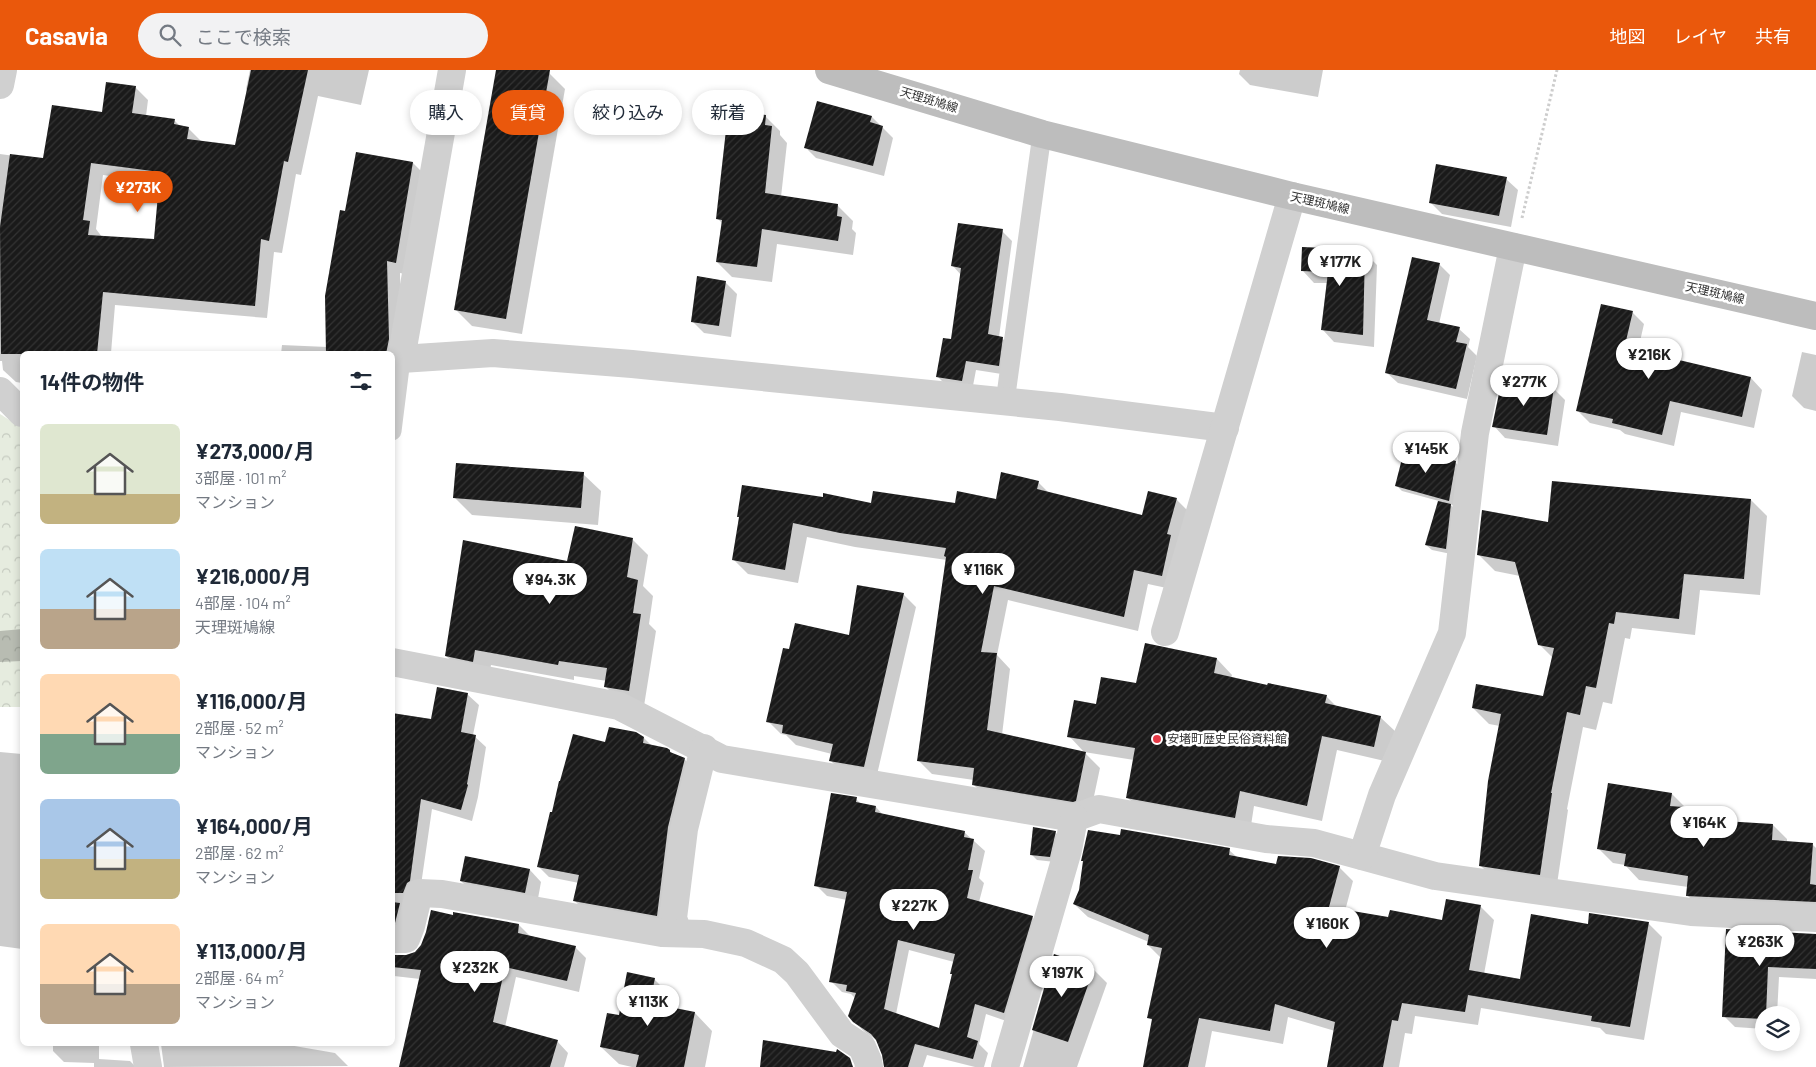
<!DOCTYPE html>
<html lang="ja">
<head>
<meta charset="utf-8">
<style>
	body { margin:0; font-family:Barlow,"Noto Sans JP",sans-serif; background:#f2f2f3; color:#1f2937; height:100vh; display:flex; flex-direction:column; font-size:19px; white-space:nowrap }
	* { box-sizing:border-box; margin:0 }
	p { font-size:16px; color:#747a83 }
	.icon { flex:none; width:28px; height:28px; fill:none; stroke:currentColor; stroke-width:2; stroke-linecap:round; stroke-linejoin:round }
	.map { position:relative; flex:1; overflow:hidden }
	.sheet { position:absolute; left:20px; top:281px; width:375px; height:695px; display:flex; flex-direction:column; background:#fff; border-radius:8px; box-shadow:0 2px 8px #0003 }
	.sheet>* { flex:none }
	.hud { position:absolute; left:410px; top:20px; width:475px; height:45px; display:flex; gap:10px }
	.controls { position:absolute; left:1755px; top:936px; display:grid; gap:10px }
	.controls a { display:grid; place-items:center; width:45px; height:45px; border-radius:50%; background:#fff; box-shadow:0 2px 8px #0003; font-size:25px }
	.price { position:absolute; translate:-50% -42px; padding:0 11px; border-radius:18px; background:#fff; color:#222; font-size:16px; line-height:32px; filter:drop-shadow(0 1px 2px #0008) }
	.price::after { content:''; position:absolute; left:50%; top:30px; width:15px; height:11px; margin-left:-8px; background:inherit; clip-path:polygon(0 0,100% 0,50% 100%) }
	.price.selected { background:#ea580c; color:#fff }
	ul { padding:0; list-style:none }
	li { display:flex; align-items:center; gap:15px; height:125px; padding:0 20px }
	li span { display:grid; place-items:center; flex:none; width:140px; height:100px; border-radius:8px; color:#555 }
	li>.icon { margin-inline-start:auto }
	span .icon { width:60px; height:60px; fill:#fffc; stroke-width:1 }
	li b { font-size:21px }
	h2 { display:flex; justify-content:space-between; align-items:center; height:60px; padding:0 20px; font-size:21px }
	.pill { padding:0 18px; border-radius:22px; background:#fff; box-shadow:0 2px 8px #0003; font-size:18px; line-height:45px }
	.pill.selected { background:#ea580c; color:#fff }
	header { display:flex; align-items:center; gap:30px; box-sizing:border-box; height:70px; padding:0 25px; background:#ea580c; color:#fff }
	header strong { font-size:24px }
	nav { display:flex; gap:28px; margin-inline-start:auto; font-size:18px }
	.search { width:350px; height:45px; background:#f2f2f3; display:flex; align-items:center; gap:12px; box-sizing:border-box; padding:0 18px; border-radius:28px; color:#747a83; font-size:19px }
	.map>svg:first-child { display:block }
</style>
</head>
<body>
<header>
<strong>Casavia</strong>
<div class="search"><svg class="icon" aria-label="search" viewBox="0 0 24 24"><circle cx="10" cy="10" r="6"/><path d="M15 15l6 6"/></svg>ここで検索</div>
<nav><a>地図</a><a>レイヤ</a><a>共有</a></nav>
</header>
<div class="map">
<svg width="1816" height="997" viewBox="0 0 1816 997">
	<defs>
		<pattern id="forest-crowns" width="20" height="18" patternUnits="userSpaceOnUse" patternTransform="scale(1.25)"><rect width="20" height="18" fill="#e6ecdf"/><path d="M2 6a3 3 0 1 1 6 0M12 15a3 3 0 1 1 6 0" fill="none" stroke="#c6cbc0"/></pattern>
		<pattern id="building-hatch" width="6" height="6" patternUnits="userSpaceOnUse" patternTransform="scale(1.25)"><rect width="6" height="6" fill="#1a1a1a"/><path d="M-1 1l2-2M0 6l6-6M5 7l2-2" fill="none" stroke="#333"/></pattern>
	</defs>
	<rect width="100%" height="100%" fill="#fff"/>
	<polygon fill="url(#forest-crowns)" points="0,344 22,358 21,536 22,537 22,637 0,637"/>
	<g fill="#0003" fill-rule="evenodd">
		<path d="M 250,0 L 369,0 L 361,35 L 318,26 L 301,105 L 296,104 L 282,183 L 274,182 L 267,248 L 115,235 L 111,283 L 117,284 L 22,284 L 22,313 L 16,312 L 3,300 L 2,291 L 0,291 L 0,84 L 44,90 L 135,17 L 148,30 L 146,46 L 174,50 L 181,57 L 188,58 L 201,71 L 236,77 L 248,21 L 246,19 ZM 103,105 L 160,113 L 155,170 L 102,167 L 96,159 Z"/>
		<polygon points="497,0 535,0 549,3 565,19 522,264 472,256 455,239"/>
		<polygon points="1240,0 1323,0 1318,27 1250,15 1239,4"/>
		<polygon points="818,32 872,47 893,68 884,106 816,88 805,77"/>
		<polygon points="765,46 780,61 780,65 787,73 781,127 838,136 853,151 852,159 856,163 853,185 777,174 772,212 732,207 717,192 722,153 718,149 739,54"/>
		<polygon points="357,83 413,93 426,106 409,205 400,203 401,282 392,284 281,284 282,275 327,277 346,142"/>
		<polygon points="1506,109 1518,120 1511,157 1442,144 1430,132"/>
		<polygon points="1002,161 1012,171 999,267 1002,268 1012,278 1008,305 976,300 972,321 948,317 938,307 952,271 961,205 953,196"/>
		<polygon points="1349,180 1352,183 1365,183 1377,195 1374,277 1334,272 1323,260 1328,213 1314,213 1303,201"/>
		<polygon points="1439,194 1450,205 1439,254 1459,259 1470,269 1468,277 1477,286 1467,329 1398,313 1387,303"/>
		<polygon points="725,212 737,224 731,267 704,263 692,251"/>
		<polygon points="1632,242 1644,254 1638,280 1679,289 1682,292 1751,308 1762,320 1754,358 1681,342 1674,376 1625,364 1620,360 1590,353 1578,341"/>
		<polygon points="1802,282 1816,285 1816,341 1804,338 1792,326"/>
		<polygon points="1553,318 1565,330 1558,376 1505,368 1494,356"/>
		<polygon points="1455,392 1461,398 1455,436 1450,434 1456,441 1451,484 1432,480 1426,475 1439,431 1402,421 1396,415"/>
		<polygon points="583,404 601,421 598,455 472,445 455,428"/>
		<polygon points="1038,412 1050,424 1143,446 1176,429 1190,443 1176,520 1148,514 1138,561 1008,530 997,585 1010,599 1002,665 1086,684 1100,698 1090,745 988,729 974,715 974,710 932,704 918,690 947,490 855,477 807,467 798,513 748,504 734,490 740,449 738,446 872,434 956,435 997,431"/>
		<polygon points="1751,430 1767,446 1760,525 1700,520 1695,565 1632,558 1630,569 1625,568 1612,634 1603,632 1596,660 1583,657 1567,739 1568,740 1556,821 1497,812 1481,796 1500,656 1489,654 1473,638 1544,628 1553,588 1539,574 1520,506 1495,501 1478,484 1549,454"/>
		<polygon points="632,469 648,485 643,516 653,526 649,554 656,561 644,636 621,632 606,617 607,611 574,606 574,610 491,595 489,607 462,601 446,586 568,493"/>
		<polygon points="903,524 916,537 876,709 844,704 831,691 832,684 796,675 786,665 781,664 768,651 850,566"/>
		<polygon points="22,559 22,591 0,592 0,561"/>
		<polygon points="1146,574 1217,589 1232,605 1231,608 1326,626 1337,637 1380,647 1396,662 1389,692 1337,680 1322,751 1254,736 1250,762 1143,743 1128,728 1134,690 1084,682 1069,666 1097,635 1137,614"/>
		<polygon points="467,624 479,635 473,665 486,677 478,727 472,751 432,739 420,822 398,866 392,860 392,644 432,650"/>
		<polygon points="644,668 653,677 670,681 673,685 684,689 695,699 667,856 585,841 575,831 579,813 549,807 539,797 553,744 606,673"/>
		<polygon points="0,682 22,684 22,879 0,876"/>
		<polygon points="1672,724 1686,738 1707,740 1719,752 1773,755 1787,769 1787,772 1812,774 1816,778 1816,845 1701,839 1687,825 1688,817 1639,810 1625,795 1613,793 1599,779"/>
		<path d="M 856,729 L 862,735 L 876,737 L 883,745 L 964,762 L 985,781 L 979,808 L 984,813 L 979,832 L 1032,847 L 1043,858 L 1015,954 L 986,944 L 979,974 L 988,983 L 984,997 L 975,997 L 927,985 L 923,997 L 885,997 L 885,988 L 878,971 L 866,963 L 854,952 L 856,929 L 851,924 L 842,922 L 831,911 L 847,830 L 827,826 L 816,815 ZM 909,880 L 954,892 L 953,905 L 940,959 L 896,944 Z"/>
		<polygon points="1055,762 1061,768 1055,792 1037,790 1031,784"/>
		<polygon points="1229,780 1238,788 1277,795 1339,797 1353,811 1345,841 1389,848 1443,852 1480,836 1494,850 1484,904 1521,910 1589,855 1648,853 1662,867 1644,970 1606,964 1600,958 1481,938 1478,955 1415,946 1412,964 1405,963 1399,997 1328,997 1335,961 1288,947 1283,974 1212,961 1205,997 1144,997 1153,951 1149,947 1161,888 1148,875 1149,872 1088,847 1074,834"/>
		<polygon points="530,800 541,812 537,834 473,823 461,811"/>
		<polygon points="519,855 530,866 575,877 586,888 579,922 516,907 505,957 557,971 568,983 564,997 404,997 420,909 394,906 392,904 392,886 406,886"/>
		<polygon points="1728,861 1816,865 1816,909 1779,907 1777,945 1764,945 1764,959 1735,957 1724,946"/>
		<polygon points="1055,886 1094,900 1107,913 1077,997 1023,997"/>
		<polygon points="654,909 671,926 669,938 695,943 712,961 705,997 632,997 619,994 601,977 620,946"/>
		<polygon points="53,974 99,974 99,989 130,991 136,997 94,997 94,993 64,992 53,981"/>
		<polygon points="161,974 283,974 335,983 348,996 164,997"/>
	</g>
	<g fill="url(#building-hatch)" fill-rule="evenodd">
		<path d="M 251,0 L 308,0 L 288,92 L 284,91 L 269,171 L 261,169 L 255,236 L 103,222 L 97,284 L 1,284 L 0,157 L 10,84 L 43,88 L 52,35 L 102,42 L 106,12 L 136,16 L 132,43 L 175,49 L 174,54 L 189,57 L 187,69 L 235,75 ZM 91,93 L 160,102 L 154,169 L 88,165 L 90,151 L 83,150 Z"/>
		<polygon points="496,0 550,0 506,249 454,240"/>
		<polygon points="817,31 872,46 870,52 883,56 873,96 804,78"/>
		<polygon points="739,42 766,45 765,55 772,56 765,123 838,134 837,146 842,147 838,171 762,159 757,197 716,192 722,150 716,149 727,51 738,52"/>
		<polygon points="356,82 413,92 396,193 387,191 389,269 386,284 326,284 325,226 340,140 345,141"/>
		<polygon points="1436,94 1507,107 1499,146 1429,133"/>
		<polygon points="958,153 1003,159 988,264 1003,267 999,296 966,291 962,311 936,307 943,268 951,269 961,198 951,196"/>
		<polygon points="1302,177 1350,179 1350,181 1365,182 1363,265 1321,260 1328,202 1301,201"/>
		<polygon points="1412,187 1440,193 1427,250 1460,257 1456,272 1467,274 1456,319 1385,303"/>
		<polygon points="697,206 726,211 719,256 691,252"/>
		<polygon points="1601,234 1633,241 1625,275 1680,287 1679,290 1751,307 1742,347 1670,331 1662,365 1612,353 1613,349 1576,341"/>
		<polygon points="1502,309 1554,317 1547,365 1492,357"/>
		<polygon points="1405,377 1456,391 1449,431 1395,416"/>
		<polygon points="456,393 584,402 581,438 453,428"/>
		<polygon points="1001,402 1039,411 1037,419 1142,445 1148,421 1177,428 1167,464 1171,465 1162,506 1134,500 1124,547 994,516 981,582 997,583 987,660 1086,682 1076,731 1073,732 972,715 974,698 917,691 946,487 944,486 946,478 840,463 793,453 785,500 732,490 739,447 737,447 742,415 823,427 823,423 871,433 873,421 955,433 957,421 996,429"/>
		<polygon points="1552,411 1751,429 1744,509 1684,504 1679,549 1616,542 1614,554 1609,553 1596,618 1586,616 1580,645 1567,642 1551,723 1552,723 1540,805 1479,796 1488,711 1501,644 1472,638 1476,614 1543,626 1554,578 1538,575 1515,492 1477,485 1482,440 1548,452"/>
		<polygon points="1438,431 1451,434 1446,479 1425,475"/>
		<polygon points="575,456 633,468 627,507 638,510 633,543 641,544 629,621 604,617 607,598 559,591 558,595 475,580 473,592 445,586 463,470 567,491"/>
		<polygon points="857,515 904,523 864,697 829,691 833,674 782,663 783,655 766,652 783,578 789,579 795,553 849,565"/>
		<polygon points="1145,573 1217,588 1214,603 1267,615 1268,613 1327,625 1325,633 1381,646 1374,677 1322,666 1307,736 1240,721 1235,748 1126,728 1135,678 1067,667 1074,630 1096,634 1101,607 1136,613"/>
		<polygon points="437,617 468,623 461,662 476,665 467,714 468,715 461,740 421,729 410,811 407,813 403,823 392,823 392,643 431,649"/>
		<polygon points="609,657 636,662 644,667 643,673 667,678 670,680 670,682 685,688 668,757 657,846 573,831 579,805 537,797 550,742 552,742 559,711 560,711 573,664 605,672"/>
		<polygon points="1608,713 1672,723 1670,736 1708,739 1707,750 1773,754 1772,770 1813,773 1810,814 1816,815 1816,832 1686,826 1688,806 1624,796 1626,784 1597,779"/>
		<path d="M 831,723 L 857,727 L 856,732 L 876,736 L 875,742 L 965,761 L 964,767 L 974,769 L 968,800 L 973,800 L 967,828 L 1033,846 L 1004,943 L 975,934 L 967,967 L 978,971 L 973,989 L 915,974 L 908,997 L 884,997 L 882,985 L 876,970 L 871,964 L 853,952 L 848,946 L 856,923 L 846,921 L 847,915 L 829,912 L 847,822 L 814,816 ZM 898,870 L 955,884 L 950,904 L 952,904 L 939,958 L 884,939 Z"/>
		<polygon points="1033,757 1056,761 1050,787 1030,785"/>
		<polygon points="1121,759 1230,778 1229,785 1276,794 1278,786 1311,788 1340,796 1329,837 1388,847 1390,840 1442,850 1446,829 1481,835 1469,900 1520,909 1531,844 1588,854 1589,843 1649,852 1630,957 1591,951 1592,946 1468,925 1465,942 1402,933 1398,951 1392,950 1383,997 1327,997 1335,952 1275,934 1270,961 1199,948 1188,997 1143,997 1152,949 1147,948 1162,878 1147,875 1149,865 1073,834 1079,820 1083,791 1081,791 1088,760 1120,765"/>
		<polygon points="465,786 530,799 525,823 460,811"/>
		<polygon points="392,832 400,833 395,853 392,853"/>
		<polygon points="431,840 453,845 453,842 519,854 518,863 576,876 567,911 505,897 493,952 558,970 550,997 399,997 421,900 392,897 392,885 406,885 415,882 421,875 426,862"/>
		<polygon points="1726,859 1816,864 1816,899 1768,897 1766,945 1764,945 1764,949 1722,947"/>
		<polygon points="1054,884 1094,898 1068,972 1032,960"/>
		<polygon points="627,902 655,908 650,933 695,942 684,997 636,997 639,985 600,977 607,943 619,945"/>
		<polygon points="763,970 836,982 837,979 850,988 853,997 760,997"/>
	</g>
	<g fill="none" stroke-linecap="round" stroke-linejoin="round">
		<polyline stroke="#cdcdcd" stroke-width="3" stroke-dasharray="2.5 2.5" stroke-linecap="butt" points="1522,148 1557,0"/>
		<g stroke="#d0d0d0" stroke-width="19">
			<polyline points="1005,332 1042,64"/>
			<polyline points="392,361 401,289"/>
		</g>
		<g stroke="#d0d0d0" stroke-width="28">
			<polyline points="452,0 401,289 493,283 632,294 1060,337 1225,358"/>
			<polyline points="0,15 3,0"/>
			<polyline points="0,321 22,343"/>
			<polyline points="1165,562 1292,126"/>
			<polyline points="392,592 619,636 722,689 1074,748 1099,739 1266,769 1314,773 1435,806 1691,842 1816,848"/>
			<polyline points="1362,786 1382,725 1452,563 1475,363 1513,177"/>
			<polyline points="678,863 673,848 684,759 704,678"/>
			<polyline points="392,869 406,869 411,856 419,823 442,824 662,863 704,864 746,873 783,890 797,903 842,964 862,977 868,991 869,997"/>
			<polyline points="144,974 148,997"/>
			<polyline points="1005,997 1068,780 1074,748"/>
		</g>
		<polyline stroke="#bdbdbd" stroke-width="28" points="829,0 1042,64 1292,126 1816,246"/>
	</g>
	<circle fill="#e63946" stroke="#fff" stroke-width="2" cx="1157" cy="669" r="5"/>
	<g text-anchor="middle" stroke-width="5" stroke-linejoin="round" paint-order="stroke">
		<g font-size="12" fill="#333" stroke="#fff">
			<text transform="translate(929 30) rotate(17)" y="4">天理斑鳩線</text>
			<text transform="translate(1320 133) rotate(13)" y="4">天理斑鳩線</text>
			<text transform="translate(1715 223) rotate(13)" y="4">天理斑鳩線</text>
		</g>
		<g font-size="12" fill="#333" stroke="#fff" text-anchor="start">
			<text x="1167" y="673">安堵町歴史民俗資料館</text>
		</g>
	</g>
</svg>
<div class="controls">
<a><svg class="icon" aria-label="layers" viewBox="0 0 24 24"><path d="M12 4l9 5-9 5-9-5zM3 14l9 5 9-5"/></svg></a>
</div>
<b class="price selected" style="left:138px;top:143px">¥273K</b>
<b class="price" style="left:1340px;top:217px">¥177K</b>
<b class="price" style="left:1649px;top:310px">¥216K</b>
<b class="price" style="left:1524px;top:337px">¥277K</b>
<b class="price" style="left:1426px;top:404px">¥145K</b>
<b class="price" style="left:983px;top:525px">¥116K</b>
<b class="price" style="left:550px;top:535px">¥94.3K</b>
<b class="price" style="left:1704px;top:778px">¥164K</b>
<b class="price" style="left:914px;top:861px">¥227K</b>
<b class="price" style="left:1327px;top:879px">¥160K</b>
<b class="price" style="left:1760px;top:897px">¥263K</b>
<b class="price" style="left:475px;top:923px">¥232K</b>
<b class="price" style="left:1062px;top:928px">¥197K</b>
<b class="price" style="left:648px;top:957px">¥113K</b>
<div class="hud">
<a class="pill">購入</a>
<a class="pill selected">賃貸</a>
<a class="pill">絞り込み</a>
<a class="pill">新着</a>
</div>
<section class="sheet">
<h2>14件の物件<svg class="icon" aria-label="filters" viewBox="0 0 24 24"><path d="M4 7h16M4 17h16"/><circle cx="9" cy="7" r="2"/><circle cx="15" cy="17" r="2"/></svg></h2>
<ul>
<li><span style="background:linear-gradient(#dfe7d0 70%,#c2b280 0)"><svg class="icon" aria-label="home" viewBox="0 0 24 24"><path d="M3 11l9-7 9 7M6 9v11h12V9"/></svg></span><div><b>¥273,000/月</b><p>3部屋 · 101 m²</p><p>マンション</p></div></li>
<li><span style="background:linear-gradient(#bfe0f5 60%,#b9a48a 0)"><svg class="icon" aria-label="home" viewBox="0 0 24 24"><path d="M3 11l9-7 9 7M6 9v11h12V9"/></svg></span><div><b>¥216,000/月</b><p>4部屋 · 104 m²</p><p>天理斑鳩線</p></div></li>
<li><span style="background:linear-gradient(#ffd9b3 60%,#7fa58c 0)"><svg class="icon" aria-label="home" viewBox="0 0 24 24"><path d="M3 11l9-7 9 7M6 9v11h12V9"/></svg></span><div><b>¥116,000/月</b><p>2部屋 · 52 m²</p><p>マンション</p></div></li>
<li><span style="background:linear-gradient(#a9c7e8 60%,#c2b280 0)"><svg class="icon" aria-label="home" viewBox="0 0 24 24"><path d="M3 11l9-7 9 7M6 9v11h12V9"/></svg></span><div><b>¥164,000/月</b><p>2部屋 · 62 m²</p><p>マンション</p></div></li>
<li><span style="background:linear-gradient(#ffd9b3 60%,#b9a48a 0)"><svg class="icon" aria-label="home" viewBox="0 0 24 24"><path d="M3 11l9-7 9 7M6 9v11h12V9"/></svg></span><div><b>¥113,000/月</b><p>2部屋 · 64 m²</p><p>マンション</p></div></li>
</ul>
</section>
</div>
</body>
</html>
